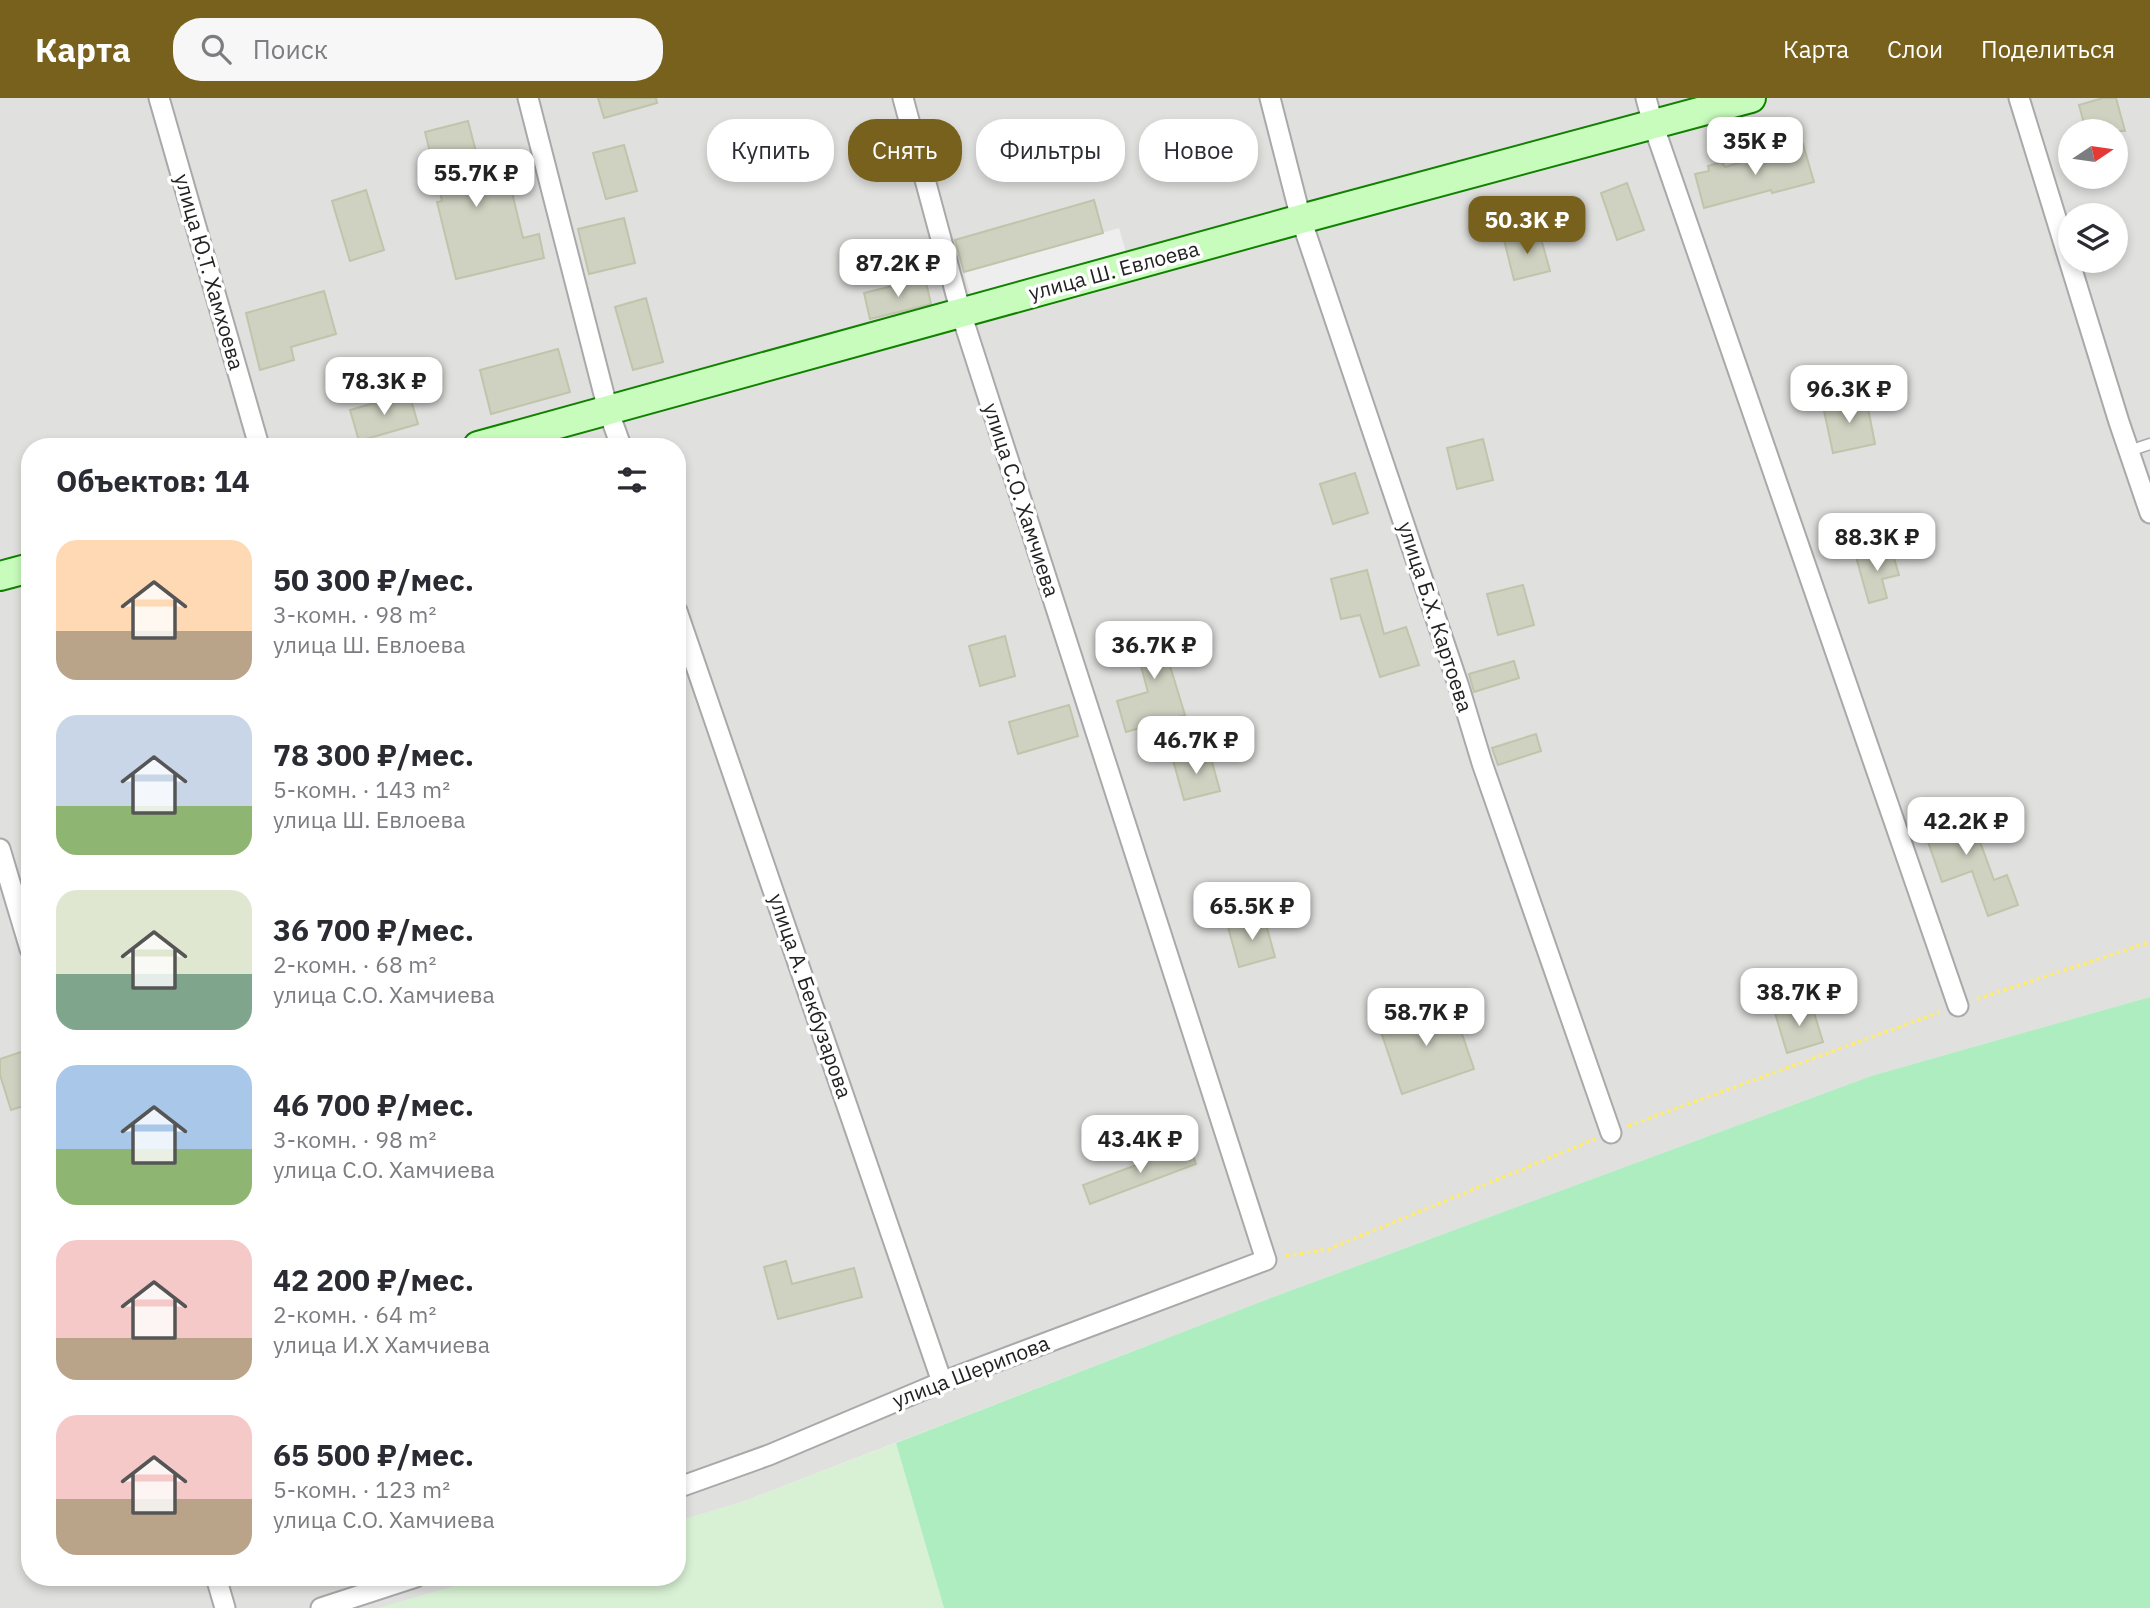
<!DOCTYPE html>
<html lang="ru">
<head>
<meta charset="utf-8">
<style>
	body { margin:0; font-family:"IBM Plex Sans",sans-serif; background:#f7f7f7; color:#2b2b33; height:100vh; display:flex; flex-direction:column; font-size:26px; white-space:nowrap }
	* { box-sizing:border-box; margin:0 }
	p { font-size:23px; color:#7c7c81 }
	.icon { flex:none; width:38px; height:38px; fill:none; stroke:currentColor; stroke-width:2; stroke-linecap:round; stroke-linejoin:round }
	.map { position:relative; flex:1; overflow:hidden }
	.details { position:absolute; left:21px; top:340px; width:665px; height:1148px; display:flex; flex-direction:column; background:#fff; border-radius:28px; box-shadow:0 4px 10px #0003 }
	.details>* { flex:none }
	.guide { position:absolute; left:707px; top:21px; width:665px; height:63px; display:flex; gap:14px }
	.needle { width:46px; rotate:77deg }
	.controls { position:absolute; left:2058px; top:21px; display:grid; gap:14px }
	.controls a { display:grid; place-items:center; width:70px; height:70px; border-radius:50%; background:#fff; box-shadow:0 4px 10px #0003; font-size:35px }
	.price { position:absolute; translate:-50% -60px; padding:0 16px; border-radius:14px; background:#fff; color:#222; font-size:23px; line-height:46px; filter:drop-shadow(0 2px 4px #0008) }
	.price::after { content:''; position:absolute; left:50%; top:42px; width:21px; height:16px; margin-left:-10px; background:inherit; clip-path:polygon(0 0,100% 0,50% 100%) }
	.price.active { background:#77611c; color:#fff }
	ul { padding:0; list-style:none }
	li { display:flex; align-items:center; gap:21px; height:175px; padding:0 35px }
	li span { display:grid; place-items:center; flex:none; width:196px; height:140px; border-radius:21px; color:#555 }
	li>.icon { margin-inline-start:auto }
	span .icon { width:84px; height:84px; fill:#fffc; stroke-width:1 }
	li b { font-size:30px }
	h2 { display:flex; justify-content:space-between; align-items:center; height:84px; padding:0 35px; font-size:30px }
	.chip { padding:0 24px; border-radius:28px; background:#fff; box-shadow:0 4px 10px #0003; font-size:24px; line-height:63px }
	.chip.active { background:#77611c; color:#fff }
	header { display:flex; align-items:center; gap:42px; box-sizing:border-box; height:98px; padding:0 35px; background:#77611c; color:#fff }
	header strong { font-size:33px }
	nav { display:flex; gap:38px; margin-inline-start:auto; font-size:24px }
	.search { width:490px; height:63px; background:#f7f7f7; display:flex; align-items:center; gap:18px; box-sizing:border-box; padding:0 24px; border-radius:28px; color:#7c7c81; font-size:26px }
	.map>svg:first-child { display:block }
</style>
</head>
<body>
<header>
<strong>Карта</strong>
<div class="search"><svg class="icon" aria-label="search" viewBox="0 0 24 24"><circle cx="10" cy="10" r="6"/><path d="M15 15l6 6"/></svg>Поиск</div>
<nav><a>Карта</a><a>Слои</a><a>Поделиться</a></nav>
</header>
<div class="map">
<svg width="2150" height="1510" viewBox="0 0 2150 1510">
	<rect width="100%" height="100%" fill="#eef2e8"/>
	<path fill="#e0e0df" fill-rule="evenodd" d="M 0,0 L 2150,0 L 2150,899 L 1871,978 L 1276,1198 L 742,1404 L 677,1424 L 677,348 L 30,348 L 30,1479 L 494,1479 L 391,1510 L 0,1510 ZM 2070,33 L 2116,33 L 2116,79 L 2070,79 ZM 2070,117 L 2116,117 L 2116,163 L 2070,163 Z"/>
	<polygon fill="#d8f1d4" points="896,1345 944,1510 378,1510 486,1479 677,1479 677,1423 742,1404"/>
	<polygon fill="#adedbf" points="2150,899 2150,1510 944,1510 896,1345 1276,1198 1871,978"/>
	<polygon fill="#eee" points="1119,130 1127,158 972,202 964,174"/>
	<g fill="#cfd2c1" stroke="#bfc5aa" stroke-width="2">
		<polygon points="598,0 656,0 657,5 604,20"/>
		<polygon points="2103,0 2116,0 2125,33 2086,33 2079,7"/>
		<polygon points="468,23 486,92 510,86 523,140 539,136 544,160 456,181 437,104 442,103 425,34"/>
		<polygon points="1803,46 1814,84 1772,95 1771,92 1704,110 1695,76 1709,73 1708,68 1722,64 1725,69"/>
		<polygon points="624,47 637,93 606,101 593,55"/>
		<polygon points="1627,85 1644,132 1617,142 1601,95"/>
		<polygon points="366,92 384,152 350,163 332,103"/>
		<polygon points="1094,102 1103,135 964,174 955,142"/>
		<polygon points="624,120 635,165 589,176 578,131"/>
		<polygon points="1539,133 1550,173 1514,182 1504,142"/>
		<polygon points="925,180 931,206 870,221 864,195"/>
		<polygon points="324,193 336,236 291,249 294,262 260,272 246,215"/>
		<polygon points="646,200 663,264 633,272 615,209"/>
		<polygon points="558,251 570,294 491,316 480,272"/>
		<polygon points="409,295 418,326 359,343 350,312"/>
		<polygon points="1866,300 1875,346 1833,355 1823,308"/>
		<polygon points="1483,341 1493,382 1457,391 1447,350"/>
		<polygon points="1355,375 1368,415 1333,426 1320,386"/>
		<polygon points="1891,450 1899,477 1882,481 1887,500 1869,505 1856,459"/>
		<polygon points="1367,472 1384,536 1406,529 1419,567 1380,579 1360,517 1341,521 1331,481"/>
		<polygon points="1523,487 1534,527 1498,537 1487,496"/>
		<polygon points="1168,525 1179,565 1170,568 1185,617 1126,634 1117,603 1148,594 1132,535"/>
		<polygon points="1005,538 1015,578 980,588 969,548"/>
		<polygon points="1514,563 1519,580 1474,594 1469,576"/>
		<polygon points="1069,607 1078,638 1018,656 1009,624"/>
		<polygon points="1536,636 1541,653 1498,667 1492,650"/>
		<polygon points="1209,653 1220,693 1184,702 1173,662"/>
		<polygon points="1967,708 1994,782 2007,777 2018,807 1988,818 1972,773 1942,784 1927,741 1923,742 1917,726"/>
		<polygon points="1264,819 1275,859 1239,869 1228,829"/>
		<polygon points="1451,904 1474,971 1402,996 1379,928"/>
		<polygon points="1811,905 1823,944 1787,955 1775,915"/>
		<polygon points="30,951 30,1006 11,1012 0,977 0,961"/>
		<polygon points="1189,1047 1196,1066 1090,1106 1083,1087"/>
		<polygon points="786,1163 792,1186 854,1170 862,1199 778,1221 764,1169"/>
	</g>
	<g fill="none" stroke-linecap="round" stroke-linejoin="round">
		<g stroke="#a9a9a9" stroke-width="13">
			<polyline id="lane" points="2129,353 2150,346"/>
		</g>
		<g stroke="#a9a9a9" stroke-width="23">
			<g id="street">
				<polyline points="159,0 259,348"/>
				<polyline points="528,0 608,312 621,348"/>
				<polyline points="1270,0 1301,121 1459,589 1482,665 1611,1035"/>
				<polyline points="1646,0 1653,26 1958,908"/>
				<polyline points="2019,0 2119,324 2150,415"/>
				<polyline points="677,513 942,1284"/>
				<polyline points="0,751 30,851"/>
				<polyline points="677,1390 769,1357 942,1284 1266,1162 961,215 903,0"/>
				<polyline points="216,1479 225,1510"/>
				<polyline points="321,1510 416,1479"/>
			</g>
		</g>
		<g stroke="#118100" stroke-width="32">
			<g id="secondary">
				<polyline points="478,348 1301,121 1751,0"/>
				<polyline points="0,478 30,470"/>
			</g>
		</g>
		<g stroke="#ffeb6c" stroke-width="3.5" stroke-dasharray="3.5 3.5" stroke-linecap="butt">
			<polyline points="1977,901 2150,844"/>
			<polyline points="1628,1028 1940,914"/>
			<polyline points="1286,1158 1329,1151 1595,1041"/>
		</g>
		<use href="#lane" stroke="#fff" stroke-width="10"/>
		<use href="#street" stroke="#fff" stroke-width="19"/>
		<use href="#secondary" stroke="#c8fcbc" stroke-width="28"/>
	</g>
	<g text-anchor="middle" stroke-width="7" stroke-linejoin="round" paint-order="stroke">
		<g font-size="21" fill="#222" stroke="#fff">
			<text transform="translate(1114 173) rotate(-15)" y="7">улица Ш. Евлоева</text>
			<text transform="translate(209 174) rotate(74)" y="7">улица Ю.Т. Хамхоева</text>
			<text transform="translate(1021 402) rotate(72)" y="7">улица С.О. Хамчиева</text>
			<text transform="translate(1435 519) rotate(72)" y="7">улица Б.Х. Картоева</text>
			<text transform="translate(810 898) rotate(71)" y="7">улица А. Бекбузарова</text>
			<text transform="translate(971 1274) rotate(-21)" y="7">улица Шерипова</text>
		</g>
	</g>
</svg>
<div class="controls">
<a><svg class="needle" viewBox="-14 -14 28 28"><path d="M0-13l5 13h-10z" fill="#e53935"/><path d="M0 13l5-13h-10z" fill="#7c7c81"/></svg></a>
<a><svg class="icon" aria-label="layers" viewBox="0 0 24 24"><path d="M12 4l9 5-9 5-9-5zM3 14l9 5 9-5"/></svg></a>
</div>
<b class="price" style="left:1755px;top:79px">35K ₽</b>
<b class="price" style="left:476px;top:111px">55.7K ₽</b>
<b class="price active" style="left:1527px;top:158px">50.3K ₽</b>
<b class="price" style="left:898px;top:201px">87.2K ₽</b>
<b class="price" style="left:384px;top:319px">78.3K ₽</b>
<b class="price" style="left:1849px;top:327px">96.3K ₽</b>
<b class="price" style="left:1877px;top:475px">88.3K ₽</b>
<b class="price" style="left:1154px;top:583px">36.7K ₽</b>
<b class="price" style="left:1196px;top:678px">46.7K ₽</b>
<b class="price" style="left:1966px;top:759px">42.2K ₽</b>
<b class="price" style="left:1252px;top:844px">65.5K ₽</b>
<b class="price" style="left:1799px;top:930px">38.7K ₽</b>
<b class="price" style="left:1426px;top:950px">58.7K ₽</b>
<b class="price" style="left:1140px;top:1077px">43.4K ₽</b>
<div class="guide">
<a class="chip">Купить</a>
<a class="chip active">Снять</a>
<a class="chip">Фильтры</a>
<a class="chip">Новое</a>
</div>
<section class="details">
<h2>Объектов: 14<svg class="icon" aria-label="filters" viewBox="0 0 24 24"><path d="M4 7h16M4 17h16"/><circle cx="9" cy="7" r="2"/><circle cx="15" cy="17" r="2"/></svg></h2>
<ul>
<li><span style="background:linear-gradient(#ffd9b3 65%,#b9a48a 0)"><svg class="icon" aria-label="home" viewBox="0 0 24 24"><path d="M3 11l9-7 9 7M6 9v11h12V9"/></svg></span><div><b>50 300 ₽/мес.</b><p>3-комн. · 98 m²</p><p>улица Ш. Евлоева</p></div></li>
<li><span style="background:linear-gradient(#c9d6e8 65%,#8fb573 0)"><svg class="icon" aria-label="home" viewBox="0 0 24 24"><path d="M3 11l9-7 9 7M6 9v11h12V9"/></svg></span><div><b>78 300 ₽/мес.</b><p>5-комн. · 143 m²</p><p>улица Ш. Евлоева</p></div></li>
<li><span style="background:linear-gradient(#dfe7d0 60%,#7fa58c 0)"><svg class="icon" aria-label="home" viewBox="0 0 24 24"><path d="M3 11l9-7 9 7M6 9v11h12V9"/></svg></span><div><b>36 700 ₽/мес.</b><p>2-комн. · 68 m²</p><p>улица С.О. Хамчиева</p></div></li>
<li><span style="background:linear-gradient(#a9c7e8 60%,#8fb573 0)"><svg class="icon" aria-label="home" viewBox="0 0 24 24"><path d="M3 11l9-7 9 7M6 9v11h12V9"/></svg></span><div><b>46 700 ₽/мес.</b><p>3-комн. · 98 m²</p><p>улица С.О. Хамчиева</p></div></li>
<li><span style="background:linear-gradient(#f6c9c9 70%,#b9a48a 0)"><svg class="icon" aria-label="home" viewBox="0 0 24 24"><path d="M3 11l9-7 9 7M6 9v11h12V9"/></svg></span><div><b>42 200 ₽/мес.</b><p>2-комн. · 64 m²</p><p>улица И.Х Хамчиева</p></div></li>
<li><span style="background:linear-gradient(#f6c9c9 60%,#b9a48a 0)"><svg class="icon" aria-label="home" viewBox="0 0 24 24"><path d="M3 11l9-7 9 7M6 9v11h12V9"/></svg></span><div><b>65 500 ₽/мес.</b><p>5-комн. · 123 m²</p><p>улица С.О. Хамчиева</p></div></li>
</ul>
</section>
</div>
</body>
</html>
